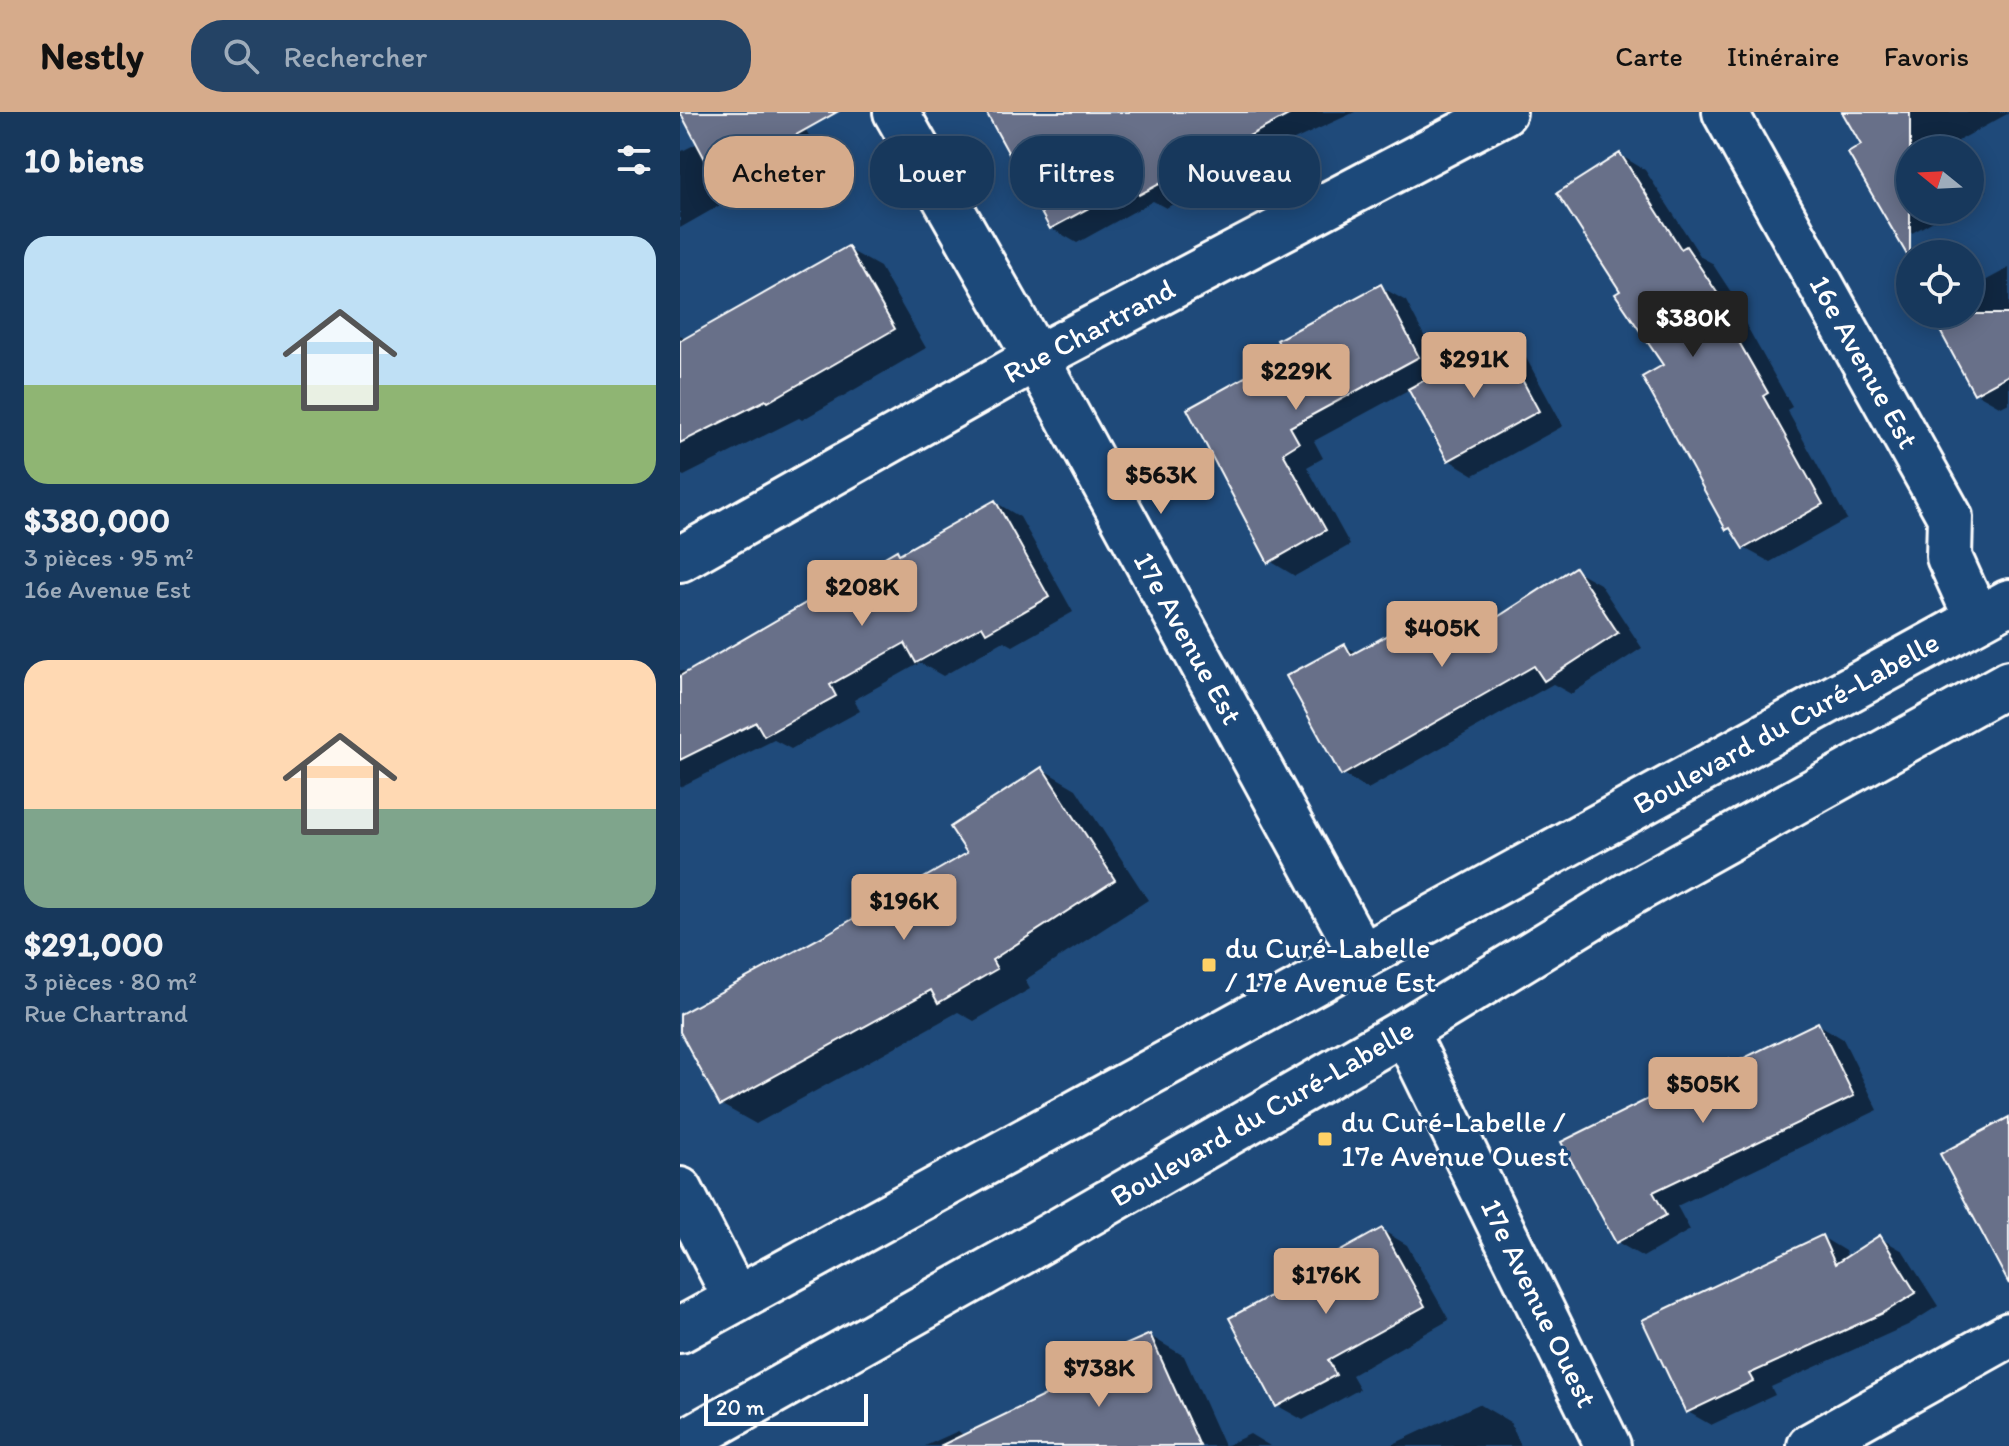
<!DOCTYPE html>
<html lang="fr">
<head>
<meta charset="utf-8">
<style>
	body { margin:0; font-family:Itim,sans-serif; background:#244365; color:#f1f3f6; height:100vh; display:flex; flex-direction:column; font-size:30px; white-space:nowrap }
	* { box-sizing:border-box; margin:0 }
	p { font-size:26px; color:#9eacbb }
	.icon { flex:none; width:44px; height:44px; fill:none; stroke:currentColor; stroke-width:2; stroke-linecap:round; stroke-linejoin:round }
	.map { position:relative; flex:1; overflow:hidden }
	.details { display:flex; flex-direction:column; background:#17385c; width:680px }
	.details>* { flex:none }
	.hud { position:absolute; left:24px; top:24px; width:760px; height:72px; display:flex; gap:16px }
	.needle { width:52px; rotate:288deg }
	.tools { position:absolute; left:1216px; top:24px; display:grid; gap:16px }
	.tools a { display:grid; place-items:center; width:88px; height:88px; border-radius:50%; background:#17385c; box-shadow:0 4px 20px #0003,0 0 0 2px #365272; font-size:40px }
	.scale { position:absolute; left:24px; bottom:20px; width:164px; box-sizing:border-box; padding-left:8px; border:4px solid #fff; border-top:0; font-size:22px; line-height:28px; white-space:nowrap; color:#fff; -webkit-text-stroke:6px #1f4a7a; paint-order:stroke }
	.price { position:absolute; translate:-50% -68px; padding:0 18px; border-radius:8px; background:#d6ab8b; color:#111; font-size:26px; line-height:52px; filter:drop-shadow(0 2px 4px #0008) }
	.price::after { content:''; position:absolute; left:50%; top:48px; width:24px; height:18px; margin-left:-12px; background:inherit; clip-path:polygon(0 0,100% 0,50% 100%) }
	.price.active { background:#222; color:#fff }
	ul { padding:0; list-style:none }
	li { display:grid; align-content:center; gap:16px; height:424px; padding:0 24px }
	li span { display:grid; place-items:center; height:248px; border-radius:24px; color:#555 }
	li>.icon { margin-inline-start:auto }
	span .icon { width:144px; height:144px; fill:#fffc; stroke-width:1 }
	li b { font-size:34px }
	h2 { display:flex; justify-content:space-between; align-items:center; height:96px; padding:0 24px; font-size:34px }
	.tag { padding:0 28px; border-radius:32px; background:#17385c; box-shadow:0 4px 20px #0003,0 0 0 2px #365272; font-size:28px; line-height:72px }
	.tag.active { background:#d6ab8b; color:#111 }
	header { display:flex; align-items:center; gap:48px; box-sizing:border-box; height:112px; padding:0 40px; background:#d6ab8b; color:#111 }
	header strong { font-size:38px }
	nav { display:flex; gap:44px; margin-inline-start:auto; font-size:28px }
	.search { width:560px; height:72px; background:#244365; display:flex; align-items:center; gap:20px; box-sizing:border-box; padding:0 28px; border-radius:32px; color:#9eacbb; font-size:30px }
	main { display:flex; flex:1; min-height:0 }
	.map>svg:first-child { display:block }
</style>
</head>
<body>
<header>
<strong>Nestly</strong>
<div class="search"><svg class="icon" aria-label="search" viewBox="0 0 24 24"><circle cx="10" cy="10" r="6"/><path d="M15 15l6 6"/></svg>Rechercher</div>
<nav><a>Carte</a><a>Itinéraire</a><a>Favoris</a></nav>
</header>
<main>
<section class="details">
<h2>10 biens<svg class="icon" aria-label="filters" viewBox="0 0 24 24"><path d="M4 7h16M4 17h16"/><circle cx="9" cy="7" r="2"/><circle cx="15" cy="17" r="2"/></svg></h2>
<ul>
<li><span style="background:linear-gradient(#bfe0f5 60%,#8fb573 0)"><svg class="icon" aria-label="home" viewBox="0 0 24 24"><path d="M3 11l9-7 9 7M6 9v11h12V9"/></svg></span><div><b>$380,000</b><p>3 pièces · 95 m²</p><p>16e Avenue Est</p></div></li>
<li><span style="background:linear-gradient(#ffd9b3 60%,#7fa58c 0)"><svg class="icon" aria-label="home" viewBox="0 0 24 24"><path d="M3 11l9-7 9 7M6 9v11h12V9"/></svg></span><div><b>$291,000</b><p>3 pièces · 80 m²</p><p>Rue Chartrand</p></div></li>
</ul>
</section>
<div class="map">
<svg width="1329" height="1334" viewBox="0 0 1329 1334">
	<rect width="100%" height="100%" fill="#1f4a7a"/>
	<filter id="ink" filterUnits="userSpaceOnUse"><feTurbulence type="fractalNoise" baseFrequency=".0125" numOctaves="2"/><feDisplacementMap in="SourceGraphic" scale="16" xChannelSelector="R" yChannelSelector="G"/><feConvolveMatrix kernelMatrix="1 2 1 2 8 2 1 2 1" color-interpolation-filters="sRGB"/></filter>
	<g filter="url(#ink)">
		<g fill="#0007">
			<polygon points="0,0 116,0 137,38 0,116 0,40 18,31"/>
			<polygon points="308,0 675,0 601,34 486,96 473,89 397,131 371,116"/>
			<polygon points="1164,0 1329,0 1329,1 1278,29 1283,38 1230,38 1230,98 1273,98 1232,121 1208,107 1184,34"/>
			<polygon points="940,43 965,58 1021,145 1032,151 1064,200 1060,202 1112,295 1107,298 1167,407 1090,450 1064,436 1055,420 1048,416 986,254 942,180"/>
			<polygon points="1290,49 1307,79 1290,88"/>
			<polygon points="168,137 200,155 246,236 122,308 119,306 4,364 0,362 0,223 7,227"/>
			<polygon points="1329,156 1329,291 1321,295 1296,281 1254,202 1290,202 1290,177"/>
			<polygon points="701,175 726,189 763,260 820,229 845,244 883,314 794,363 769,348 730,277 634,329 643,346 627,355 670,433 615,464 590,449 608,244"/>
			<polygon points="315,390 340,405 393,500 333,534 324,529 263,564 240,551 174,588 180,599 111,637 94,628 0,675 0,558 8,561 217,441 222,443"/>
			<polygon points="895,458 920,472 962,536 891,582 873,572 688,677 662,662 665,534 678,541 766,493 791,507 798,520"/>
			<polygon points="362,657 396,677 468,788 345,868 350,877 294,909 278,900 76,1012 42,993 0,916 0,904 146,825 290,742"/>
			<polygon points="1138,912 1163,927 1198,998 997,1094 1010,1118 963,1145 937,1130 1049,950 1055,953"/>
			<polygon points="702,1118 727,1133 769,1208 672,1263 680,1277 623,1308 598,1294 654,1152"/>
			<polygon points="1142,1125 1165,1139 1168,1146 1200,1126 1223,1139 1258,1194 1228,1213 1091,1275 1095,1283 1031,1313 1008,1300"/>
			<polygon points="470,1224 504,1244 544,1334 245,1334 278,1319 285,1324 418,1260"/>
			<polygon points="799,1292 830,1310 841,1334 709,1334"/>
			<polygon points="570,1322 590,1334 545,1334"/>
		</g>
		<g fill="#676f89" stroke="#fff" stroke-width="2">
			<polygon points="0,0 157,0 36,68"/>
			<polygon points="306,0 614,0 459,83 453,72 370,117"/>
			<polygon points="1162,0 1230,0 1230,148 1168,41 1181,33"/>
			<polygon points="940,41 1001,137 1006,134 1040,185 1036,188 1043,202 1088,281 1083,284 1143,392 1063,437 1050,416 1046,418 962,265 983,253 935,182 940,179 877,81"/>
			<polygon points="168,134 215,217 88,290 86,288 0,331 0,229"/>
			<polygon points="701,172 739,245 610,315 619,331 603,341 646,418 588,451 507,297 605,243 597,228"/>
			<polygon points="1251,202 1329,202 1329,263 1294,282"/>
			<polygon points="820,227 859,299 768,349 728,277"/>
			<polygon points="315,388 369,485 306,521 302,514 236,551 225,531 150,573 156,584 84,624 76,610 0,648 0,564 217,438 219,442"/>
			<polygon points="895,455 938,521 864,569 854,554 661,664 606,564 665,532 671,543 766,491 785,526"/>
			<polygon points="362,655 435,768 312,848 317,857 258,891 251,878 40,994 0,920 0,902 145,823 287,741 270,715"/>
			<polygon points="1138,910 1174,984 973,1080 986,1103 936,1131 881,1030 1049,947 1052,952"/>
			<polygon points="1329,1005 1329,1172 1260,1042"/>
			<polygon points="702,1116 745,1194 648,1248 656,1263 596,1295 549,1206 651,1151 648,1146"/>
			<polygon points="1142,1123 1155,1152 1200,1123 1236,1181 1203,1201 1069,1262 1073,1269 1006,1301 962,1208"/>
			<polygon points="470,1222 520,1334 260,1334 415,1259 411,1248"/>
		</g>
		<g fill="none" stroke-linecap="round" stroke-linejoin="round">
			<g stroke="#fff" stroke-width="50">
				<g id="minor">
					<polyline points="216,0 356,246 682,844"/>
					<polyline points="1045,0 1270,405 1269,445 1297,507"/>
					<polyline points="0,447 356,246 824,0"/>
					<polyline points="725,919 928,1334"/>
					<polyline points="0,1078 56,1187"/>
					<polyline points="1130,1334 1329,1223"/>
				</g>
			</g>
			<g stroke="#fff" stroke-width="50">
				<g id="major">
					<polyline points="0,1218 1329,490"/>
					<polyline points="0,1332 342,1140 725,919 949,782 1329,571"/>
				</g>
			</g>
			<use href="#minor" stroke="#1f4a7a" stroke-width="44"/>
			<use href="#major" stroke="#1f4a7a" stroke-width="44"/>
		</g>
	</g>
	<g fill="#ffd166" stroke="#1f4a7a" stroke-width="3">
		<rect x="521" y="845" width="16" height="16" rx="4"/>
		<rect x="637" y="1019" width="16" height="16" rx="4"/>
	</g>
	<g text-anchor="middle" stroke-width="6" stroke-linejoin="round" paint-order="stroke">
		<g font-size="30" fill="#fff" stroke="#1f4a7a">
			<text transform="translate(409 219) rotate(-28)" y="10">Rue Chartrand</text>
			<text transform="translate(1184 250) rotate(61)" y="10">16e Avenue Est</text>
			<text transform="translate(508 526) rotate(61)" y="10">17e Avenue Est</text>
			<text transform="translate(1106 611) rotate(-29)" y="10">Boulevard du Curé-Labelle</text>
			<text transform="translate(582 1001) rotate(-30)" y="10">Boulevard du Curé-Labelle</text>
			<text transform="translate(859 1191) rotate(64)" y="10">17e Avenue Ouest</text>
		</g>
		<g font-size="30" fill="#fff" stroke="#1f4a7a" text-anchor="start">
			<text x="545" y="846">du Curé-Labelle<tspan x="545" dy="34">/ 17e Avenue Est</tspan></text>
			<text x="661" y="1020">du Curé-Labelle /<tspan x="661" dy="34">17e Avenue Ouest</tspan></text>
		</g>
	</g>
</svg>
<div class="tools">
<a><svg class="needle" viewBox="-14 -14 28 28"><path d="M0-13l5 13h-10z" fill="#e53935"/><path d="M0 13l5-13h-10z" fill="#9eacbb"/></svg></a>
<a><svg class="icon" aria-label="locate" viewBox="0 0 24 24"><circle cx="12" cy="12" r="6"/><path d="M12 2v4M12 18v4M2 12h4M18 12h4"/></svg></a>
</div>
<div class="scale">20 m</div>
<b class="price active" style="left:1013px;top:247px">$380K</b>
<b class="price" style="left:794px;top:288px">$291K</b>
<b class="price" style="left:616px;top:300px">$229K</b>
<b class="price" style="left:481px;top:404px">$563K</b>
<b class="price" style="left:182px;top:516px">$208K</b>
<b class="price" style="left:762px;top:557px">$405K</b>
<b class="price" style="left:224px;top:830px">$196K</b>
<b class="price" style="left:1023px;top:1013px">$505K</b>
<b class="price" style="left:646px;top:1204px">$176K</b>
<b class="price" style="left:419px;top:1297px">$738K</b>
<div class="hud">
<a class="tag active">Acheter</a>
<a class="tag">Louer</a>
<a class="tag">Filtres</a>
<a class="tag">Nouveau</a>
</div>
</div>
</main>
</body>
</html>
